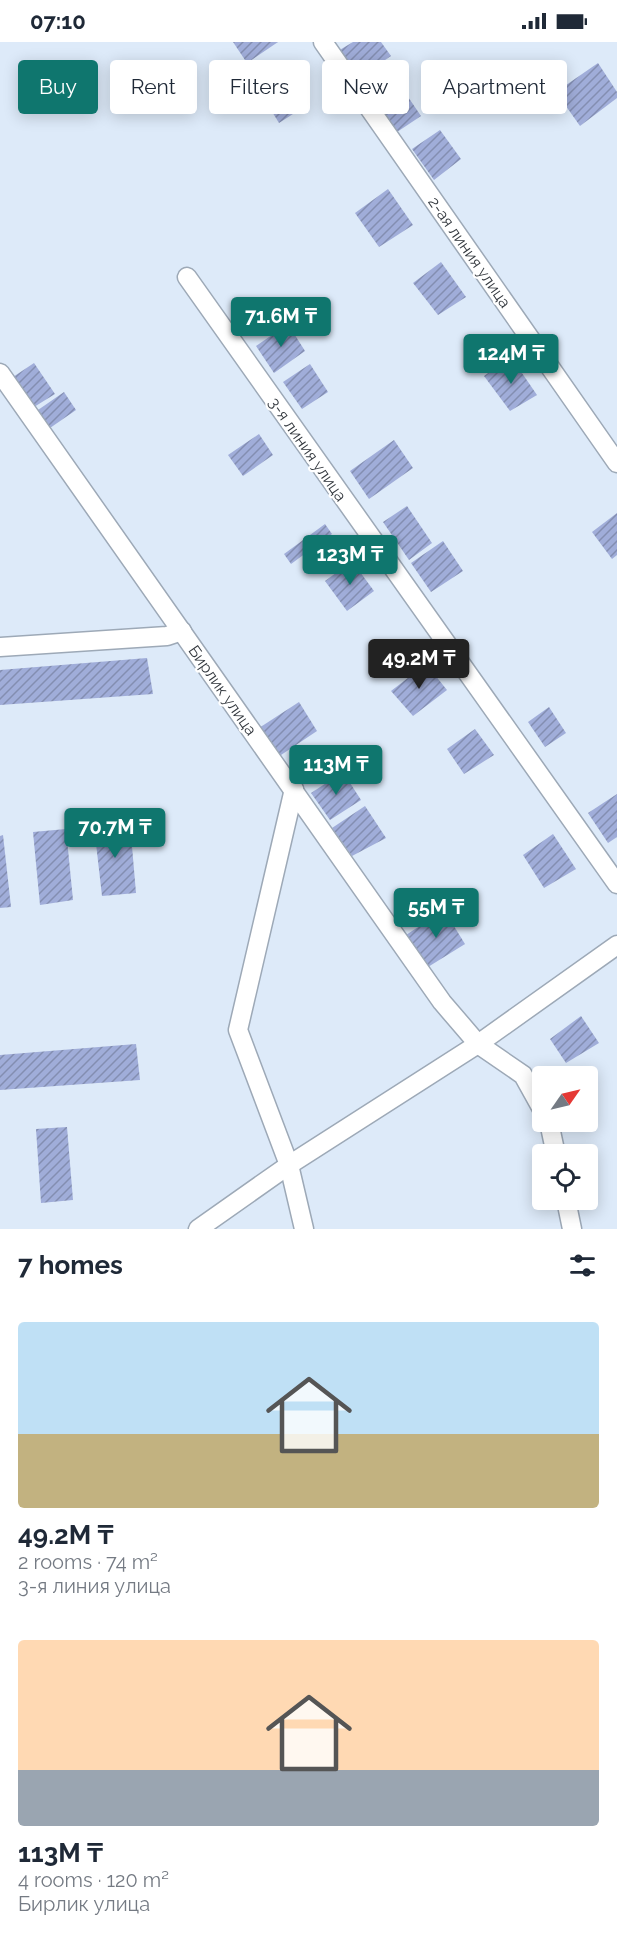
<!DOCTYPE html>
<html lang="en">
<head>
<meta charset="utf-8">
<style>
	body { margin:0; font-family:Raleway,sans-serif; background:#f6f6f7; color:#1f2937; height:100vh; display:flex; flex-direction:column; font-size:22px; white-space:nowrap }
	* { box-sizing:border-box; margin:0 }
	p { font-size:20px; color:#747a83 }
	.icon { flex:none; width:33px; height:33px; fill:none; stroke:currentColor; stroke-width:2; stroke-linecap:round; stroke-linejoin:round }
	.map { position:relative; height:1187px; overflow:hidden }
	.sheet { display:flex; flex-direction:column; background:#fff; flex:1 }
	.sheet>* { flex:none }
	.banner { position:absolute; left:18px; top:18px; width:582px; height:54px; display:flex; gap:12px }
	.needle { width:39px; rotate:56deg }
	.fabs { position:absolute; left:532px; top:1024px; display:grid; gap:12px }
	.fabs a { display:grid; place-items:center; width:66px; height:66px; border-radius:6px; background:#fff; box-shadow:0 3px 15px #0003; font-size:30px }
	.price { position:absolute; translate:-50% -51px; padding:0 14px; border-radius:6px; background:#0f766e; color:#fff; font-size:20px; line-height:39px; filter:drop-shadow(0 2px 3px #0008) }
	.price::after { content:''; position:absolute; left:50%; top:36px; width:18px; height:14px; margin-left:-9px; background:inherit; clip-path:polygon(0 0,100% 0,50% 100%) }
	.price.current { background:#222; color:#fff }
	ul { padding:0; list-style:none }
	li { display:grid; align-content:center; gap:12px; height:318px; padding:0 18px }
	li span { display:grid; place-items:center; height:186px; border-radius:6px; color:#555 }
	li>.icon { margin-inline-start:auto }
	span .icon { width:108px; height:108px; fill:#fffc; stroke-width:1 }
	li b { font-size:26px }
	h2 { display:flex; justify-content:space-between; align-items:center; height:72px; padding:0 18px; font-size:26px }
	.pill { padding:0 21px; border-radius:6px; background:#fff; box-shadow:0 3px 15px #0003; font-size:21px; line-height:54px }
	.pill.current { background:#0f766e; color:#fff }
	.status { display:flex; justify-content:space-between; align-items:center; height:42px; padding:0 30px; background:#fff; direction:ltr }
	.status svg { height:16px; fill:currentColor }
	.map>svg:first-child { display:block }
</style>
</head>
<body>
<div class="status"><b>07:10</b><svg viewBox="0 0 49 12"><path d="M0 12V9h3v3zM5 12V6h3v6zM10 12V3h3v9zM15 12V0h3v12zM26 1h20v11H26zM47 4h2v5h-2z"/></svg></div>
<div class="map">
<svg width="617" height="1187" viewBox="0 0 617 1187">
	<defs>
		<pattern id="building-hatch" width="6" height="6" patternUnits="userSpaceOnUse" patternTransform="scale(1.5)"><rect width="6" height="6" fill="#a0add9"/><path d="M-1 1l2-2M0 6l6-6M5 7l2-2" fill="none" stroke="#838eb1"/></pattern>
	</defs>
	<rect width="100%" height="100%" fill="#ddeaf9"/>
	<g fill="url(#building-hatch)">
		<polygon points="233,0 278,0 247,21"/>
		<polygon points="353,0 381,0 391,14 357,37 338,9"/>
		<polygon points="598,21 617,50 617,56 580,84 556,50"/>
		<polygon points="293,35 310,61 279,81 263,55"/>
		<polygon points="402,46 421,74 394,92 375,65"/>
		<polygon points="440,88 461,117 434,138 412,107"/>
		<polygon points="388,147 413,183 379,205 355,171"/>
		<polygon points="441,220 466,255 438,273 413,241"/>
		<polygon points="288,282 305,309 274,331 256,304"/>
		<polygon points="511,315 537,353 510,369 484,334"/>
		<polygon points="34,321 55,352 34,365 13,335"/>
		<polygon points="310,322 328,350 302,367 283,340"/>
		<polygon points="64,350 76,368 50,386 38,368"/>
		<polygon points="259,392 273,413 243,434 228,413"/>
		<polygon points="394,398 413,426 369,457 350,429"/>
		<polygon points="407,464 432,501 409,518 383,480"/>
		<polygon points="617,471 617,513 612,517 592,490"/>
		<polygon points="325,482 332,492 291,522 284,512"/>
		<polygon points="443,499 463,529 431,550 411,521"/>
		<polygon points="352,519 374,549 347,569 325,539"/>
		<polygon points="147,616 153,652 0,663 0,628"/>
		<polygon points="426,622 447,648 413,674 391,649"/>
		<polygon points="299,660 317,689 278,715 259,686"/>
		<polygon points="549,665 566,691 545,705 528,680"/>
		<polygon points="475,687 494,713 464,732 447,707"/>
		<polygon points="343,730 361,758 330,778 311,751"/>
		<polygon points="617,752 617,795 608,801 588,771"/>
		<polygon points="365,764 386,796 352,814 332,786"/>
		<polygon points="130,781 136,851 102,854 94,784"/>
		<polygon points="66,787 73,858 40,863 33,790"/>
		<polygon points="553,792 576,827 544,846 523,813"/>
		<polygon points="3,793 11,865 0,866 0,794"/>
		<polygon points="444,868 465,902 428,925 406,893"/>
		<polygon points="581,974 599,1001 566,1021 550,997"/>
		<polygon points="136,1002 140,1038 0,1048 0,1013"/>
		<polygon points="67,1085 73,1158 41,1161 36,1087"/>
	</g>
	<g fill="none" stroke-linecap="round" stroke-linejoin="round">
		<g stroke="#9da9b7" stroke-width="21">
			<g id="street">
				<polyline points="323,0 617,421"/>
				<polyline points="187,235 617,842"/>
				<polyline points="0,331 442,960 478,1002 523,1033 543,1069"/>
				<polyline points="0,605 167,594 182,589"/>
				<polyline points="294,747 238,988 289,1123 304,1187"/>
				<polyline points="549,1080 556,1113"/>
				<polyline points="566,1158 572,1187"/>
				<polyline points="198,1187 289,1123 478,1002 617,903"/>
			</g>
		</g>
		<use href="#street" stroke="#fff" stroke-width="18"/>
	</g>
	<g text-anchor="middle" stroke-width="4.5" stroke-linejoin="round" paint-order="stroke">
		<g font-size="16" fill="#34393f" stroke="#fff">
			<text transform="translate(470 210) rotate(55)" y="6">2-ая линия улица</text>
			<text transform="translate(308 407) rotate(55)" y="6">3-я линия улица</text>
			<text transform="translate(223 648) rotate(55)" y="6">Бирлик улица</text>
		</g>
	</g>
</svg>
<div class="fabs">
<a><svg class="needle" viewBox="-14 -14 28 28"><path d="M0-13l5 13h-10z" fill="#e53935"/><path d="M0 13l5-13h-10z" fill="#747a83"/></svg></a>
<a><svg class="icon" aria-label="locate" viewBox="0 0 24 24"><circle cx="12" cy="12" r="6"/><path d="M12 2v4M12 18v4M2 12h4M18 12h4"/></svg></a>
</div>
<b class="price" style="left:281px;top:306px">71.6M ₸</b>
<b class="price" style="left:511px;top:343px">124M ₸</b>
<b class="price" style="left:350px;top:544px">123M ₸</b>
<b class="price current" style="left:419px;top:648px">49.2M ₸</b>
<b class="price" style="left:336px;top:754px">113M ₸</b>
<b class="price" style="left:115px;top:817px">70.7M ₸</b>
<b class="price" style="left:436px;top:897px">55M ₸</b>
<div class="banner">
<a class="pill current">Buy</a>
<a class="pill">Rent</a>
<a class="pill">Filters</a>
<a class="pill">New</a>
<a class="pill">Apartment</a>
</div>
</div>
<section class="sheet">
<h2>7 homes<svg class="icon" aria-label="filters" viewBox="0 0 24 24"><path d="M4 7h16M4 17h16"/><circle cx="9" cy="7" r="2"/><circle cx="15" cy="17" r="2"/></svg></h2>
<ul>
<li><span style="background:linear-gradient(#bfe0f5 60%,#c2b280 0)"><svg class="icon" aria-label="home" viewBox="0 0 24 24"><path d="M3 11l9-7 9 7M6 9v11h12V9"/></svg></span><div><b>49.2M ₸</b><p>2 rooms · 74 m²</p><p>3-я линия улица</p></div></li>
<li><span style="background:linear-gradient(#ffd9b3 70%,#9aa5b1 0)"><svg class="icon" aria-label="home" viewBox="0 0 24 24"><path d="M3 11l9-7 9 7M6 9v11h12V9"/></svg></span><div><b>113M ₸</b><p>4 rooms · 120 m²</p><p>Бирлик улица</p></div></li>
</ul>
</section>
</body>
</html>
